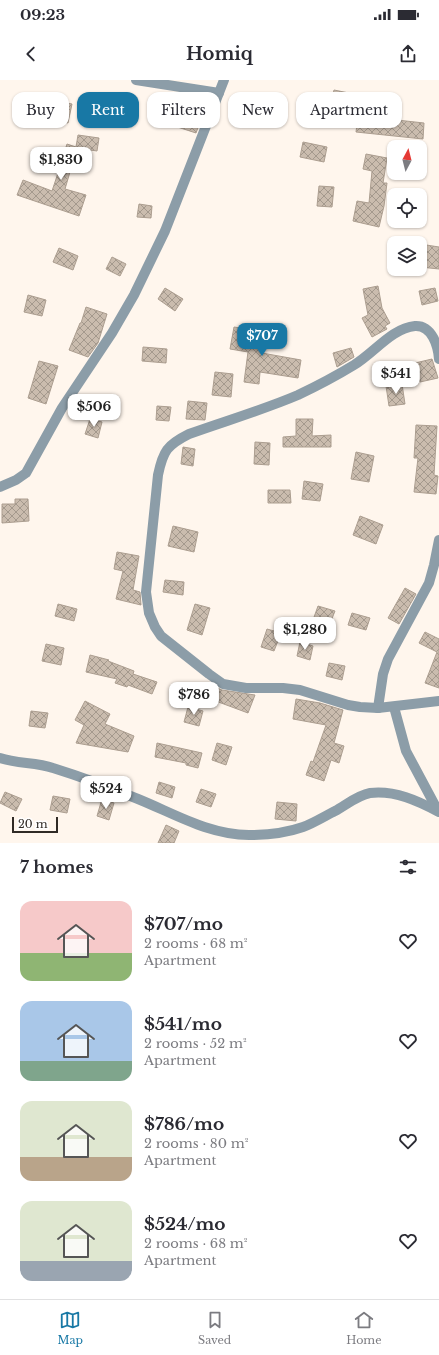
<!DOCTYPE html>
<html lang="en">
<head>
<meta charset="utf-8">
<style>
	body { margin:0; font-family:"Libre Baskerville",serif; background:#f2f2f3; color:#2b2b33; height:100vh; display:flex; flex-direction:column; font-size:15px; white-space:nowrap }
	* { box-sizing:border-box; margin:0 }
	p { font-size:13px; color:#7c7c81 }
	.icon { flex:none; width:22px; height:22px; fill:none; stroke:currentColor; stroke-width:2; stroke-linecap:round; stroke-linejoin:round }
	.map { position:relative; height:763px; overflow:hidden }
	.drawer { display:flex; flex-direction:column; background:#fff; flex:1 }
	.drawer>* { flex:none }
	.top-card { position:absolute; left:12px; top:12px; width:415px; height:36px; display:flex; gap:8px }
	.needle { width:26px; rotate:7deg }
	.controls { position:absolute; left:387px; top:60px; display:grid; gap:8px }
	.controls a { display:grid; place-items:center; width:40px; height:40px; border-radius:8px; background:#fff; box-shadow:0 1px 3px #0004; font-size:20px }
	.scale { position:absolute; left:12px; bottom:10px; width:46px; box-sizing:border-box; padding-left:4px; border:2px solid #302a25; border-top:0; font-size:11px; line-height:14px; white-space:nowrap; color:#302a25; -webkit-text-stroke:3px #fff; paint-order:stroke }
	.price { position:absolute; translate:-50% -34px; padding:0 9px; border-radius:8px; background:#fff; color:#222; font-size:13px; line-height:26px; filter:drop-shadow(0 1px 2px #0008) }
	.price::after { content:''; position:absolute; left:50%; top:24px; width:12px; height:9px; margin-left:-6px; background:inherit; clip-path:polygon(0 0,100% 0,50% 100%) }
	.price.selected { background:#1878a5; color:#fff }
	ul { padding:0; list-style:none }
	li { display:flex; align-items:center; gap:12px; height:100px; padding:0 20px }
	li span { display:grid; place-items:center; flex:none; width:112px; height:80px; border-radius:12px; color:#555 }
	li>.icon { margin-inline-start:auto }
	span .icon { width:48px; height:48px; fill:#fffc; stroke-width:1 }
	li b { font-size:17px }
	h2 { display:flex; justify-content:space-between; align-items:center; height:48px; padding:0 20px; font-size:17px }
	.tag { padding:0 14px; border-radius:12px; background:#fff; box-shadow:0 1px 3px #0004; font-size:14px; line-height:36px }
	.tag.selected { background:#1878a5; color:#fff }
	.status { display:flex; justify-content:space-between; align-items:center; height:28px; padding:0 20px; background:#fff; direction:ltr }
	.status svg { height:11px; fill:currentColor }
	header { display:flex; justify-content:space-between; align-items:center; height:52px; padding:0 20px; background:#fff; font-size:18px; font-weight:700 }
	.menu { display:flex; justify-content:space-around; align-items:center; height:56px; border-top:1px solid #e1e1e2; background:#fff; font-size:11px; color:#7c7c81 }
	.menu a { display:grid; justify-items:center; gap:2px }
	.menu .selected { color:#1878a5 }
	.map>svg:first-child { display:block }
</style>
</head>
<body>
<div class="status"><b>09:23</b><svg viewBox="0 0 49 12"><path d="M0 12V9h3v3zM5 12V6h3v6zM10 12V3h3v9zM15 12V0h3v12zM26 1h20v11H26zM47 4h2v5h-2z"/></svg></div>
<header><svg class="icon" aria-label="back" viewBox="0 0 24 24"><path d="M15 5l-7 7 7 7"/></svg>Homiq<svg class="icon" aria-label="share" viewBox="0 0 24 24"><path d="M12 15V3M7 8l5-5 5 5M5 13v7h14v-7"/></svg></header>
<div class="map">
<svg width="439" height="763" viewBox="0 0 439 763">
	<defs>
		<pattern id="building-cross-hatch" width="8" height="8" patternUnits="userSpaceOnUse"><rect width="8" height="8" fill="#cabcae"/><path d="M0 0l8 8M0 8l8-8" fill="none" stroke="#a4998d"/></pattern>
	</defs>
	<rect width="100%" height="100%" fill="#fff6ed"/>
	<g fill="url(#building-cross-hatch)" stroke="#ac9e90">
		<polygon points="334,10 349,13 345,27 331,23"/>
		<polygon points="48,19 72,24 68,43 43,37"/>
		<polygon points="385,24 398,26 397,40 424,43 423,59 356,52 359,29 384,33"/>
		<polygon points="167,25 202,37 196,53 162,42"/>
		<polygon points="78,55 99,58 97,71 77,68 65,109 86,115 79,136 17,115 23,100 52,111 60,87 56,86 61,69 65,70 67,64 76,67"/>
		<polygon points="303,62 327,67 324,82 300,77"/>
		<polygon points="366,74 387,78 383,103 387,103 384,126 379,147 353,141 357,121 369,123 372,91 363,89"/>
		<polygon points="319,106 334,107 332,127 317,126"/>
		<polygon points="139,124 152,126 151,138 137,137"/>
		<polygon points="420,164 439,167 439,189 420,187"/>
		<polygon points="59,168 78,176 73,190 53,182"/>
		<polygon points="112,177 126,184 120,196 106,189"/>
		<polygon points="378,206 382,228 390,243 385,246 387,249 372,257 362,238 368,235 363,209"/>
		<polygon points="165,208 183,219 175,231 158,219"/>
		<polygon points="435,208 438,221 422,225 419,211"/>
		<polygon points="28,215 46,220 42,236 24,232"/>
		<polygon points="86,227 107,234 98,263 88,277 69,270 80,243 81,243"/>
		<polygon points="234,247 266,252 262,273 301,280 298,298 260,292 259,304 244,302 248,272 230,269"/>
		<polygon points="143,267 167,269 166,283 142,281"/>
		<polygon points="351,268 354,277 337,287 333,273"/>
		<polygon points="432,279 438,298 420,302 415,283"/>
		<polygon points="39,281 58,286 46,324 28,318"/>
		<polygon points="215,292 233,294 231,317 212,315"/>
		<polygon points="402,304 405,324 389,326 386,306"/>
		<polygon points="188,321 207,323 205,340 186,339"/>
		<polygon points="157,326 171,327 169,341 156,340"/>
		<polygon points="90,339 102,342 98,358 85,354"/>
		<polygon points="296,339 313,339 312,356 331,355 331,367 283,367 283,357 296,356"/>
		<polygon points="416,345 437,346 434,395 438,396 436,414 414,412 418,378 414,378"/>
		<polygon points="255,362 270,363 269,385 254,384"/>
		<polygon points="183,367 195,369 193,386 181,384"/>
		<polygon points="356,372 374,376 369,402 351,399"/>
		<polygon points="304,401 323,404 320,421 302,419"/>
		<polygon points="268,410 290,410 291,423 268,423"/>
		<polygon points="15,419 28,419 29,441 2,443 2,424 15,424"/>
		<polygon points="360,436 383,445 376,464 353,455"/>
		<polygon points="173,446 198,452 194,472 168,466"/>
		<polygon points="117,472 139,476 133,510 140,512 141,525 116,519 123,491 114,489"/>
		<polygon points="165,500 184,502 183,515 163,512"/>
		<polygon points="405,508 416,514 399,544 388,538"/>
		<polygon points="58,524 77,529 74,541 55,536"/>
		<polygon points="195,524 210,528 202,555 187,550"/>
		<polygon points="318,526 335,531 329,546 313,540"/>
		<polygon points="352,533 370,538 366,550 348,545"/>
		<polygon points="267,549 281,553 274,571 261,567"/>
		<polygon points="425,552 439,559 439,608 425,603 437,572 419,563"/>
		<polygon points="300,562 313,566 310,580 297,576"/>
		<polygon points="46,564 64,568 61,585 42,581"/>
		<polygon points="90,575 109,580 108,581 134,591 133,594 157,602 152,614 128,605 127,607 115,603 117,599 86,592"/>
		<polygon points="329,583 345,586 342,600 326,596"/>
		<polygon points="217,608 222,610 255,615 248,633 213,620"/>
		<polygon points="296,619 320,623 343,630 334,663 344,666 339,683 331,680 324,701 306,695 311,681 313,682 326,645 293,639"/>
		<polygon points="85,621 110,634 105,644 134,656 128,672 76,663 84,645 75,640"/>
		<polygon points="188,627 203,631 199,646 184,642"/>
		<polygon points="31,631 48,633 45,648 29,646"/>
		<polygon points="157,663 202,673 198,688 186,685 186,683 155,677"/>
		<polygon points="217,663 232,667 226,685 212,680"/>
		<polygon points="159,702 175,707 172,718 156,713"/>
		<polygon points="201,709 216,714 211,727 196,722"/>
		<polygon points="5,712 22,719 16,731 0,723"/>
		<polygon points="53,716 70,719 67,733 50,730"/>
		<polygon points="102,719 114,723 109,740 97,736"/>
		<polygon points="277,722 297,724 296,741 275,739"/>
		<polygon points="166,745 179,751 174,763 158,763"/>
	</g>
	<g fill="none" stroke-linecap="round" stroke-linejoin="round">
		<g stroke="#8c9da8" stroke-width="10">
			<polyline points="136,0 219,13"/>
			<path d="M 439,279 C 438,266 432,245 415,246 C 392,248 374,273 354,285 C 336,296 317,306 298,315 C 263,330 225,341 189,354 C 167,365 163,371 158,395 L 146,512 L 149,533 L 155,547 L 161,556 L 209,594 L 223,604 L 246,608 L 283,608 L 300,610 L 348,625 L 360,627 L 378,628 L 383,594 L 388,579 L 429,503 L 434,485 L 439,460"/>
			<polyline points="0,407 16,400 26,393 62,328 112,253 134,215 165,151 224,0"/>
			<polyline points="394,627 406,671 438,731"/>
			<polyline points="378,628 439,621"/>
			<path d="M 0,678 C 17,684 36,682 53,688 C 82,697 111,708 138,719 C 175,734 209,755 249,755 C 267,755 286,753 303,747 C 314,743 325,736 335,731 C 346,725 358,715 370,713 C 395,710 418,721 439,732"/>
		</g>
	</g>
</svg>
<div class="controls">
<a><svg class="needle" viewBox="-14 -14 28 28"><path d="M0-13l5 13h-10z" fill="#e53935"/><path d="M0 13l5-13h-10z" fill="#7c7c81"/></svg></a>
<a><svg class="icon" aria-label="locate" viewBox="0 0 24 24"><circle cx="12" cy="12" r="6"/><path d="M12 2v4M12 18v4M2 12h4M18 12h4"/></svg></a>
<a><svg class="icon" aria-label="layers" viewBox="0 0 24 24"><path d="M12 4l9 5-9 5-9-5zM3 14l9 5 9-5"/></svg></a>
</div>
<div class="scale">20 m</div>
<b class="price" style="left:61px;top:101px">$1,830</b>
<b class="price selected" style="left:262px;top:277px">$707</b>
<b class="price" style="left:396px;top:315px">$541</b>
<b class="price" style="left:94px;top:348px">$506</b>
<b class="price" style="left:305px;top:571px">$1,280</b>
<b class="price" style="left:194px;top:636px">$786</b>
<b class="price" style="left:106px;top:730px">$524</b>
<div class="top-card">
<a class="tag">Buy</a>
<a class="tag selected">Rent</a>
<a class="tag">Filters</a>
<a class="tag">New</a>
<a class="tag">Apartment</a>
</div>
</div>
<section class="drawer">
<h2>7 homes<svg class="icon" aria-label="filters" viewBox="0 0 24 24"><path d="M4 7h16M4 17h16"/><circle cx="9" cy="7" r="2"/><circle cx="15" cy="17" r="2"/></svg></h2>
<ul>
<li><span style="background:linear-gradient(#f6c9c9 65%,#8fb573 0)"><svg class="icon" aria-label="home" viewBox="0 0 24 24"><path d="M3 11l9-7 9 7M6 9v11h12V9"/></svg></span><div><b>$707/mo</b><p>2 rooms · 68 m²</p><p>Apartment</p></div><svg class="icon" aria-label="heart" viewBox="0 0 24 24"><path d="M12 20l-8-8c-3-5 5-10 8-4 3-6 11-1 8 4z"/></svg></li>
<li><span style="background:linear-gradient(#a9c7e8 75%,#7fa58c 0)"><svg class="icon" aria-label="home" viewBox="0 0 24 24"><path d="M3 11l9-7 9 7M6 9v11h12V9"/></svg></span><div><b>$541/mo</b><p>2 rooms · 52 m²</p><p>Apartment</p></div><svg class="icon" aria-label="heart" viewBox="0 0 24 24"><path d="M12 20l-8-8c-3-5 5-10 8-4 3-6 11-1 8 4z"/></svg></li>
<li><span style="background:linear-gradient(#dfe7d0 70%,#b9a48a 0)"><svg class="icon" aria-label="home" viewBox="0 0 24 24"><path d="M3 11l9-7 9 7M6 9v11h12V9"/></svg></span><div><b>$786/mo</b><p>2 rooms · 80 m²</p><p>Apartment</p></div><svg class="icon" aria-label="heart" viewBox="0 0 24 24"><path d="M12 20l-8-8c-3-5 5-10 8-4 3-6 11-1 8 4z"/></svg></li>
<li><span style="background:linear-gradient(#dfe7d0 75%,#9aa5b1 0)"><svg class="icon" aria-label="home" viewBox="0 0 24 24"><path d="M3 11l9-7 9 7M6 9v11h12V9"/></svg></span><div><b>$524/mo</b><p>2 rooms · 68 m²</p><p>Apartment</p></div><svg class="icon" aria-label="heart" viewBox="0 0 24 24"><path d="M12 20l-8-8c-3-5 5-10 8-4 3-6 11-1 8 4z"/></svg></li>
</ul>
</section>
<nav class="menu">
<a class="selected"><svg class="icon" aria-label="map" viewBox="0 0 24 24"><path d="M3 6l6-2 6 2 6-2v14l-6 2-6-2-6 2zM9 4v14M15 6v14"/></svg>Map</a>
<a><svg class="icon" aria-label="saved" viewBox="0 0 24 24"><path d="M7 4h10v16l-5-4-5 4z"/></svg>Saved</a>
<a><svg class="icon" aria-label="home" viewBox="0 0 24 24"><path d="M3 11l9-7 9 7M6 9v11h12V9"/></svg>Home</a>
</nav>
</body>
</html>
